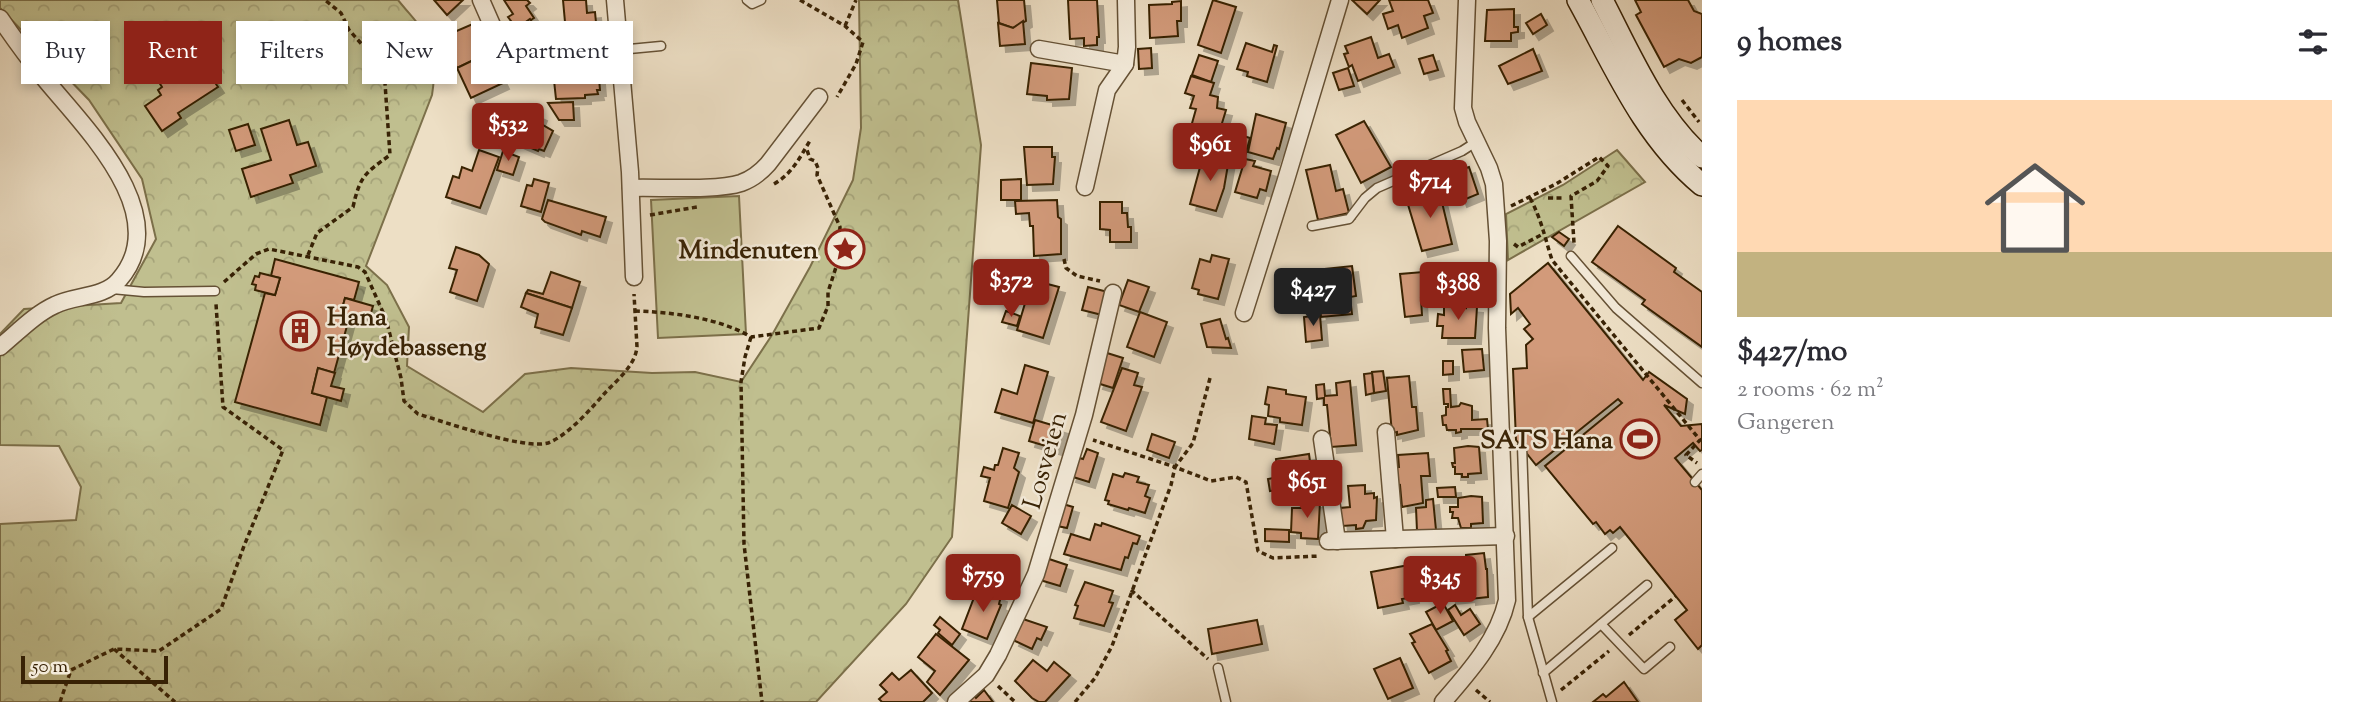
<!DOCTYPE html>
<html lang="en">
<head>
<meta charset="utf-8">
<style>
	body { margin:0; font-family:"Sorts Mill Goudy",serif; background:#f2f2f3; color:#2b2b33; height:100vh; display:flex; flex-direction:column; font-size:26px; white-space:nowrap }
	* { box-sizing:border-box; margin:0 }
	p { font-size:23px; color:#7c7c81 }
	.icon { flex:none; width:38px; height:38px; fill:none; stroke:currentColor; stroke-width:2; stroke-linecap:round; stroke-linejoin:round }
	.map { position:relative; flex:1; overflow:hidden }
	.panel { display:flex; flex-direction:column; background:#fff; width:665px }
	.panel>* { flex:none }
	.hud { position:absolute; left:21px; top:21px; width:665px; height:63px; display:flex; gap:14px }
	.scale { position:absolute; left:21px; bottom:18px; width:147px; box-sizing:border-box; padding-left:7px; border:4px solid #382205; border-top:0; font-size:19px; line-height:24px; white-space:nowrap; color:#382205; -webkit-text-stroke:5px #f3ead9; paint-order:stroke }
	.price { position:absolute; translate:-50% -60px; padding:0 16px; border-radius:7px; background:#8f2418; color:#fff; font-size:23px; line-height:46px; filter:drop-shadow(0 2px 4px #0008) }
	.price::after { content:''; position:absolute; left:50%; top:42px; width:21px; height:16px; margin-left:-10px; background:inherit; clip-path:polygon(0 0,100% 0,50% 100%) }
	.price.on { background:#222; color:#fff }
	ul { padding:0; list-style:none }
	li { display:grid; align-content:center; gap:14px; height:371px; padding:0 35px }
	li+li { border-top:2px solid #e1e1e2 }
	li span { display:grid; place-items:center; height:217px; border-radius:0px; color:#555 }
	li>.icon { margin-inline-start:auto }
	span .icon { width:126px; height:126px; fill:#fffc; stroke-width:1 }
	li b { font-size:30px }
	h2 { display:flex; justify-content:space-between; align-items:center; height:84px; padding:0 35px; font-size:30px }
	.pill { padding:0 24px; border-radius:0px; background:#fff; box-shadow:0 4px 10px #0003; font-size:24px; line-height:63px }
	.pill.on { background:#8f2418; color:#fff }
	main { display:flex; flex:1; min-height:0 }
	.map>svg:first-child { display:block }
</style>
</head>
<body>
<main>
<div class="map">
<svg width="1702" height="702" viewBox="0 0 1702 702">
	<defs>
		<pattern id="forest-crowns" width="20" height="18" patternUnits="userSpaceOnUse" patternTransform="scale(1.75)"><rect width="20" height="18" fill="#c0bf8f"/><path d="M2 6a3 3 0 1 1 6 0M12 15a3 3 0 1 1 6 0" fill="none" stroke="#a6a47a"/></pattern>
		<filter id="shadow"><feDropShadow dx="6" dy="6" stdDeviation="0" flood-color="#0004"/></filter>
	</defs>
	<rect width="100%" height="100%" fill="#eddfc5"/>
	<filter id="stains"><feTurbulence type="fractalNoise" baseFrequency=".00286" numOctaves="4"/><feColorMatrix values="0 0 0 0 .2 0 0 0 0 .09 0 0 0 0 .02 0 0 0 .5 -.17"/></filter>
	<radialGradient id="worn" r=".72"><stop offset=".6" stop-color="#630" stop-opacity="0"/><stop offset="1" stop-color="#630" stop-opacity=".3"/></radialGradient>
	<g fill="url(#forest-crowns)" stroke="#7c704a" stroke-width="2">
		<path d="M 0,0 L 398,0 C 430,39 440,42 432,95 L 366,266 L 387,285 L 409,327 L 407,366 L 483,412 L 525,374 L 571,368 L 652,373 L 695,372 L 741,382 L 772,335 L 810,267 L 853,180 L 861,128 L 859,0 L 958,0 L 981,145 L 952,537 L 906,604 L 816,702 L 0,702 L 0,524 L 76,520 L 81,487 L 59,446 L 0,445 L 0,334 L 24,309 L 121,303 L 156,239 L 142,179 L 89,100 L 0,8 Z"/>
		<polygon points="1617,150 1645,182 1508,260 1506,214 1563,185"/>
	</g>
	<polygon fill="#c0bf8f" stroke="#7c704a" stroke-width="2" points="739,196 746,334 658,338 651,200"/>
	<g fill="#d29a7a" stroke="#382205" stroke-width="2" filter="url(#shadow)">
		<polygon points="434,0 463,0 447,15"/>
		<polygon points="504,0 527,0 530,3 526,6 534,18 517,29 508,17 513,14"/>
		<polygon points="563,0 586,0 587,13 595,12 599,54 559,58 557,45 567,44"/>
		<polygon points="997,0 1024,0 1026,21 1013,28 999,23"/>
		<polygon points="1068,0 1097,0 1099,37 1097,37 1097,45 1084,46 1084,38 1070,39"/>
		<polygon points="1213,0 1236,7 1221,53 1198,45"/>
		<polygon points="1352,0 1380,0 1367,14"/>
		<polygon points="1389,0 1428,0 1433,13 1424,16 1428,28 1402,38 1398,25 1388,29 1383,14 1393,11"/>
		<polygon points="1635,0 1688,0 1694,11 1702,14 1702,57 1691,63 1679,59 1664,67 1636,15 1641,12"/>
		<polygon points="1181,1 1181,21 1177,21 1178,36 1150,38 1149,5 1172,4 1172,2"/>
		<polygon points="1514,9 1514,27 1518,27 1518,32 1511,33 1511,41 1485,41 1487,10"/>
		<polygon points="1541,14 1547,25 1533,34 1526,23"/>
		<polygon points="530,19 540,34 536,36 544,48 527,60 518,47 523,44 513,31"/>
		<polygon points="1023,21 1025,44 1000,46 998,23 1013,28"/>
		<polygon points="475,23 485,44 480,46 484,55 457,68 448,49 451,47 445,36"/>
		<polygon points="1371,37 1378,58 1389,54 1394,67 1358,81 1352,65 1349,67 1344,54 1348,53 1345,46"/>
		<polygon points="1246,43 1272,52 1274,45 1277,46 1267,82 1247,76 1248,72 1237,69"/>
		<polygon points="1151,48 1152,68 1139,69 1138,49"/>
		<polygon points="1533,49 1542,71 1508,84 1499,66"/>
		<polygon points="175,52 187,71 201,62 218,87 178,113 181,118 162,131 145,106 161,95 158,90 162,87 150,68"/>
		<polygon points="484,55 489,64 493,63 503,83 471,98 457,68"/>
		<polygon points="1199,55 1218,61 1211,82 1192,75"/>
		<polygon points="1433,55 1438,70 1424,74 1419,59"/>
		<polygon points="1031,63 1072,68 1069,99 1047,100 1047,96 1027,94"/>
		<polygon points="595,64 596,67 598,67 600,90 597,90 598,94 585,95 585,98 556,99 553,71 564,70 564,66"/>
		<polygon points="1348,68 1354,86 1339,90 1333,73"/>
		<polygon points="1191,76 1214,83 1210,95 1218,97 1217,108 1226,110 1216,143 1189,134 1196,109 1190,108 1194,96 1185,93"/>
		<polygon points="573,102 574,120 559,120 548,103"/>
		<polygon points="501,105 519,113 522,106 541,115 538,122 553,131 544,151 539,149 538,151 490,130"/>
		<polygon points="1256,114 1286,123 1279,149 1277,148 1273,159 1248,152"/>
		<polygon points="289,120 297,145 308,142 316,166 290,175 293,183 251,197 242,169 271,160 261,129"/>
		<polygon points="1364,121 1391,167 1361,183 1336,135"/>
		<polygon points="248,124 255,145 236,151 229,130"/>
		<polygon points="1233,133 1250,138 1244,160 1227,155"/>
		<polygon points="1024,147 1052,147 1052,157 1055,157 1053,184 1027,185"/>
		<polygon points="479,150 499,157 480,208 446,197 453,176 459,178 462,167 472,171"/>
		<polygon points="503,151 519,157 513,175 497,170"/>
		<polygon points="1213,154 1229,159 1224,188 1216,211 1190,204 1202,160 1211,162"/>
		<polygon points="1245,159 1255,161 1253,166 1271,171 1266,191 1260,189 1257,198 1235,192"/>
		<polygon points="1330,165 1336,191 1343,189 1349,213 1318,220 1306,170"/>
		<polygon points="1469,167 1478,194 1461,201 1451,173"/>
		<polygon points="534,179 549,183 541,212 521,206 527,185 532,186"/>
		<polygon points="1021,179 1021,200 1001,200 1001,180"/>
		<polygon points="1439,190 1452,244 1422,251 1406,198"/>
		<polygon points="548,200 606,217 600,237 582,231 581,235 545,222 542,219"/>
		<polygon points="1057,200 1058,217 1061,219 1061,254 1034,256 1033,226 1030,226 1029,213 1016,214 1015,201"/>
		<polygon points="1100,202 1122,202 1122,213 1127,213 1128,227 1131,227 1131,242 1110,242 1110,230 1100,229"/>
		<polygon points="1618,226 1676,268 1674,272 1702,292 1702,347 1642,304 1645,300 1592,262"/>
		<polygon points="1559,232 1569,239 1564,246 1552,237"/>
		<polygon points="456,247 479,255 489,264 477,301 450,292 457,270 449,268"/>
		<polygon points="1212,255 1229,259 1218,299 1198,294 1199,290 1192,288 1200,259 1210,262"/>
		<polygon points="275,259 359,282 354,300 345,298 341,313 350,315 334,373 318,368 312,393 327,397 320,425 235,402 265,293 275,295 280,278 271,276"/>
		<polygon points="1548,263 1643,380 1649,372 1687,399 1685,414 1664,405 1681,426 1702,424 1702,450 1700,451 1693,443 1675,458 1702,490 1702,645 1698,649 1675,620 1687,610 1620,527 1613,533 1610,530 1605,534 1596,522 1593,524 1545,466 1622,403 1618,399 1536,465 1516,440 1513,369 1527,368 1526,345 1533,339 1524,329 1530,324 1518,308 1511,314 1510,294"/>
		<polygon points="1469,265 1483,265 1483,287 1468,287"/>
		<polygon points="1352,266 1356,296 1350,297 1352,314 1321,317 1316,270"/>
		<polygon points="551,272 580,282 572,308 526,293 528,290 543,294"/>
		<polygon points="1423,272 1425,298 1421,298 1422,315 1405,317 1400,274"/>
		<polygon points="260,273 280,278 275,295 255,290 256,285 252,284 255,276 259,277"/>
		<polygon points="1032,280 1059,287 1043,338 1017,330"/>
		<polygon points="1128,280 1149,287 1139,312 1119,305"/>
		<polygon points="1088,287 1108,292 1102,315 1082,310"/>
		<polygon points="526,293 572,308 563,335 535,327 538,314 521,307"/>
		<polygon points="345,298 373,306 369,320 341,313"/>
		<polygon points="1444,305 1466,308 1466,306 1477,307 1475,338 1442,338 1443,326 1437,326 1438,314 1444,315"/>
		<polygon points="1006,311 1020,316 1017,326 1002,322"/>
		<polygon points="1140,312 1167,322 1154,357 1127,347"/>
		<polygon points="1320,315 1322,340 1306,342 1304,317"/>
		<polygon points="1220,319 1226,339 1228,338 1231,348 1207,347 1201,324"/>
		<polygon points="1482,349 1484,370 1464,372 1462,350"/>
		<polygon points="1107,353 1123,358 1113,388 1097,383"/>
		<polygon points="1443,361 1453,361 1453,374 1443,375"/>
		<polygon points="1025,365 1048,372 1033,423 995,412 1002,389 1017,394"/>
		<polygon points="318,368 335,373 331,386 344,389 341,401 312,393"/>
		<polygon points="1122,368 1138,373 1134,385 1142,387 1126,431 1101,422"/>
		<polygon points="1383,371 1386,391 1374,393 1372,372"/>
		<polygon points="1372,373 1374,393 1366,395 1364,374"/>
		<polygon points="1409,376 1412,407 1416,407 1418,430 1397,435 1397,432 1392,433 1387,378"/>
		<polygon points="1350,381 1356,445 1331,447 1327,405 1324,405 1324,398 1317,399 1316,385 1324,384 1325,396 1337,395 1336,383"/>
		<polygon points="1268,387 1286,390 1286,394 1306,397 1302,425 1280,422 1280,418 1268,416 1269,405 1265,404"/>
		<polygon points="1443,389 1450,389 1451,407 1459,406 1461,403 1472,406 1472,420 1487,419 1488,429 1461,429 1461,432 1456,433 1456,430 1447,430 1446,425 1443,425 1442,416 1446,415 1446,407 1448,407 1448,404 1444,404"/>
		<polygon points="1252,416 1266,418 1265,424 1277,425 1274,444 1249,439"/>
		<polygon points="1035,420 1062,428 1056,449 1029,441"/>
		<polygon points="1152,434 1175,442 1169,458 1147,450"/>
		<polygon points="1468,446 1479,447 1481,473 1468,474 1468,477 1462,477 1462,474 1455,474 1455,467 1453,467 1452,463 1455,463 1454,448"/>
		<polygon points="1003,448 1019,453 1014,468 1019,472 1008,508 984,501 990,478 981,476 984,467 994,470 995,465 998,465"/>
		<polygon points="1087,449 1098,453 1089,482 1070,476 1076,457 1083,459"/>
		<polygon points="1428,453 1430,476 1421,476 1423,503 1402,507 1400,485 1396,486 1395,467 1399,467 1398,455"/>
		<polygon points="1309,454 1313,484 1270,491 1268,479 1278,477 1276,459"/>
		<polygon points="1125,473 1139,477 1137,482 1149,485 1145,496 1150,498 1145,513 1129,508 1128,510 1108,504 1109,501 1105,500 1113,474 1123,477"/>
		<polygon points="1365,485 1365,494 1374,493 1374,498 1377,497 1376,520 1366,521 1363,528 1356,529 1356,525 1342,526 1340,508 1350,507 1348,486"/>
		<polygon points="1455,487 1456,497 1438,497 1437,488"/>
		<polygon points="1471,496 1482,497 1483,523 1471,524 1471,528 1461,528 1458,518 1452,518 1453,512 1450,512 1450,507 1458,507 1458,498"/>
		<polygon points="1433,499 1436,530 1417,531 1416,508 1426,507 1426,500"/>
		<polygon points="1305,502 1320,502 1318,539 1301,538 1301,533 1291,532 1292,508 1305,508"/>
		<polygon points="1063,504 1073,507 1067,528 1057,526"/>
		<polygon points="1012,505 1031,516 1021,534 1002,523"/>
		<polygon points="1102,523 1140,536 1137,544 1133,543 1128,558 1125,557 1121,570 1064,554 1071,534 1090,540 1095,524 1101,526"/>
		<polygon points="1265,529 1289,530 1289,542 1265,541"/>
		<polygon points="1484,553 1486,569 1487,569 1488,597 1470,599 1470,596 1450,598 1448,570 1467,568 1466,555"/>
		<polygon points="1046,558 1067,565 1060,586 1040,580"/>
		<polygon points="1409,565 1413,597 1402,599 1403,603 1378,608 1371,572"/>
		<polygon points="1085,582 1113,591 1109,602 1113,603 1104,626 1074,618 1078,606 1075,605"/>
		<polygon points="981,588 1001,596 999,604 1001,605 987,639 962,629 975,595 978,596"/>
		<polygon points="1443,603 1453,621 1436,630 1426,612"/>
		<polygon points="1455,605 1461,615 1470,609 1480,624 1464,635 1448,610"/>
		<polygon points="940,617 960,634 952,645 938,633 940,630 934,625"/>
		<polygon points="1023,619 1047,627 1041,640 1037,638 1032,649 1013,640"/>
		<polygon points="1257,620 1262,644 1212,654 1208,629"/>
		<polygon points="1432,624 1448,650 1446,651 1451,661 1429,673 1412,643 1415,642 1410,634"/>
		<polygon points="936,634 969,660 940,695 927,682 935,671 918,657"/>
		<polygon points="1400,658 1413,688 1388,699 1374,669"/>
		<polygon points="1033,660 1047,671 1054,662 1070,675 1045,702 1039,702 1032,698 1015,681"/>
		<polygon points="911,670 932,693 923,702 882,702 879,699 887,692 880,685 892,673 899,680"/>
		<polygon points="1624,682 1638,702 1593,702 1603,694 1606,697"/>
		<polygon points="984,690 993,702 967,702 974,695 976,698"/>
	</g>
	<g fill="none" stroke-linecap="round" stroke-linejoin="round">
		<g stroke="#655135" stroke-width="11">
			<g id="lane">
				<polyline points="747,0 752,4 761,0"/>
				<polyline points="619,50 661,46"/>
				<polyline points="1312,226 1349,219 1365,198 1377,188 1462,151 1476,142"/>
				<polyline points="1571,256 1616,308 1702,383"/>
				<polyline points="112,289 144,292 215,291"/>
				<polyline points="1522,446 1528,617 1552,702"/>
				<polyline points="1695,482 1702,474"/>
				<polyline points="1528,617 1612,548"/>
				<polyline points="1601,624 1644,669 1670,647"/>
				<polyline points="1218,668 1226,702"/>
				<polyline points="1543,673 1647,585"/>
			</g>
		</g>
		<g stroke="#655135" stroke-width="19">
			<g id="street">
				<polyline points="481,0 506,57"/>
				<polyline points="615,0 630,172 634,277"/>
				<path d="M 0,18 C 14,39 29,59 44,78 C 83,126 176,215 119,280 C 104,298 75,295 55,305 C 35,314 17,333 0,347"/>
				<polyline points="1039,49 1125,64"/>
				<polyline points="1085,187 1107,90 1125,64 1127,47 1126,0"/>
				<path d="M 631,188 C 658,187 717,191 741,183 C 752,179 760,173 768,164 L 819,97"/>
				<polyline points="1244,313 1285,183 1340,0"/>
				<polyline points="1386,432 1395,539"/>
				<polyline points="1322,439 1337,541"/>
				<polyline points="1328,541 1506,536"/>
				<polyline points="956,702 986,675 998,655 1036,574 1084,415 1113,293"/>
				<path d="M 1443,702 C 1469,672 1498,640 1507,600 L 1497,328 L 1498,241 L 1494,184 L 1489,168 L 1467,122 L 1463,108 L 1467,0"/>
			</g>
		</g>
		<g stroke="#382205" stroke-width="24">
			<g id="secondary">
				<path d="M 1578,0 C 1614,65 1643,136 1702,185"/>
				<path d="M 1602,0 C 1630,54 1656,116 1702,157"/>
			</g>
		</g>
		<g stroke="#382205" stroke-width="3.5" stroke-dasharray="5 3.5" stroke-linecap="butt">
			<polyline points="800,0 845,26 863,42 856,64 837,97"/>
			<polyline points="845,26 856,0"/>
			<polyline points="1682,100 1699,122"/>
			<path d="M 774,184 C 793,173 800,157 811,139"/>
			<path d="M 1530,198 C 1541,218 1545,238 1552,260 L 1700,440 L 1686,455 L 1697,463"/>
			<polyline points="1548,198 1562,198"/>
			<polyline points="1511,206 1556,184 1599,157 1608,166 1597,181 1571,196 1574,243"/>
			<polyline points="650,215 697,207"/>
			<polyline points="1514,244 1518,247 1543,234"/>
			<path d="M 308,255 L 317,233 L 353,207 C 360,176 365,173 390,155 L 384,69 L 349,30 L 341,13 L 325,0"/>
			<polyline points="1064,259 1066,268 1077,276 1100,281"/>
			<path d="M 224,282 L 256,254 L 269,249 L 358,267 L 365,272 L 386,319 L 401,378 L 404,401 L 418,414 C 445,422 524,450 548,443 C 567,436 591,409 604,394 C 617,380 635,366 637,347 L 634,294"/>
			<path d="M 635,311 C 671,312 720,318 751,337 L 819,328 L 828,306 L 828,292 L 837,264 L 840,227 L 817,175 L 818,168 L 815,161 L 810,159 L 806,147"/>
			<polyline points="751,337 745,357 741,382 744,544 762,702"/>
			<polyline points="1210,378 1193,443 1175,467 1211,481 1236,477 1246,482 1258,551 1273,558 1320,556"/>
			<polyline points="1131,590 1208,659"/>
			<polyline points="1629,635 1676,596"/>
			<polyline points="114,649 175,702"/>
			<polyline points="998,686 1015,702"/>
			<polyline points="1476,690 1490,702"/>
			<polyline points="1561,690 1609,651"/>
			<polyline points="60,702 71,670 114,649 159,651 221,609 244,546 283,450 223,407 216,304"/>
			<polyline points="1075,702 1095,678 1112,646 1171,485 1175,467 1093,440"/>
		</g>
		<use href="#lane" stroke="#f3ead9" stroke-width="8"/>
		<use href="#street" stroke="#f3ead9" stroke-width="16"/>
		<use href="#secondary" stroke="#f3ead9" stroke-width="21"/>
	</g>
	<defs>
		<g id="sight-ring" transform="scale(2.0125)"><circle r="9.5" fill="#f3ead9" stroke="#8f2418" stroke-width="1.5"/><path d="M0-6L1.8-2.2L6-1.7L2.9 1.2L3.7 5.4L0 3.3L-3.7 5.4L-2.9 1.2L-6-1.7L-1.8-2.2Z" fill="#8f2418"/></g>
		<g id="building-ring" transform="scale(2.0125)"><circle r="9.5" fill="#f3ead9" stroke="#8f2418" stroke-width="1.5"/><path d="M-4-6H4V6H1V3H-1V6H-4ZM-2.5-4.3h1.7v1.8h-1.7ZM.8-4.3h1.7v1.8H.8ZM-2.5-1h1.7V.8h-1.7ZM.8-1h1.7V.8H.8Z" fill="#8f2418"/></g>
		<g id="stadium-ring" transform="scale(2.0125)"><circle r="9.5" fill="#f3ead9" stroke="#8f2418" stroke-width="1.5"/><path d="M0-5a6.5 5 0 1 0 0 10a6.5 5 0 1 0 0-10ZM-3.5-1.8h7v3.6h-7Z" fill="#8f2418"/></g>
	</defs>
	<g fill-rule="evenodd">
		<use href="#sight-ring" x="845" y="249"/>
		<use href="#building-ring" x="300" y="331"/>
		<use href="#stadium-ring" x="1640" y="439"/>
	</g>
	<g text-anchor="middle" stroke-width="5" stroke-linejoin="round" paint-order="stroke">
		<g font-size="26" font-weight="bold" fill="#382205" stroke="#f3ead9" text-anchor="end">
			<text x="818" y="258">Mindenuten</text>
			<text x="327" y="325" text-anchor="start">Hana<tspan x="327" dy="30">Høydebasseng</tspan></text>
			<text x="1613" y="448">SATS Hana</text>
		</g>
		<g font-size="26" fill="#382205" stroke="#f3ead9">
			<text transform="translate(1044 460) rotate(-74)" y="9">Losveien</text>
		</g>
	</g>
	<rect width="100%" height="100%" filter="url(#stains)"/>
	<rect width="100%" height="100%" fill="url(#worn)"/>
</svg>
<div class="scale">50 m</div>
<b class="price" style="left:508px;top:163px">$532</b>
<b class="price" style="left:1210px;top:183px">$961</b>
<b class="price" style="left:1430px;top:220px">$714</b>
<b class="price" style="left:1011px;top:319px">$372</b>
<b class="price" style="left:1458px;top:322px">$388</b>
<b class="price on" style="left:1313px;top:328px">$427</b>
<b class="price" style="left:1307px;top:520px">$651</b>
<b class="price" style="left:983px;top:614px">$759</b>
<b class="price" style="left:1440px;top:616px">$345</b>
<div class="hud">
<a class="pill">Buy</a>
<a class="pill on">Rent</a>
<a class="pill">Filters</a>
<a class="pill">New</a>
<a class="pill">Apartment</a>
</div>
</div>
<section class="panel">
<h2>9 homes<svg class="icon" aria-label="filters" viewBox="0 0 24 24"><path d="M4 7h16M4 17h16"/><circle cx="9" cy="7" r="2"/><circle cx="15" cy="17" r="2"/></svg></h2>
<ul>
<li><span style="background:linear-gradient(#ffd9b3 70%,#c2b280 0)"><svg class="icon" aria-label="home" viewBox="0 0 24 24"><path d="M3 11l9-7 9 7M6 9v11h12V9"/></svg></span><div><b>$427/mo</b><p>2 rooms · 62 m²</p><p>Gangeren</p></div></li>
</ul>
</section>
</main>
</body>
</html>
